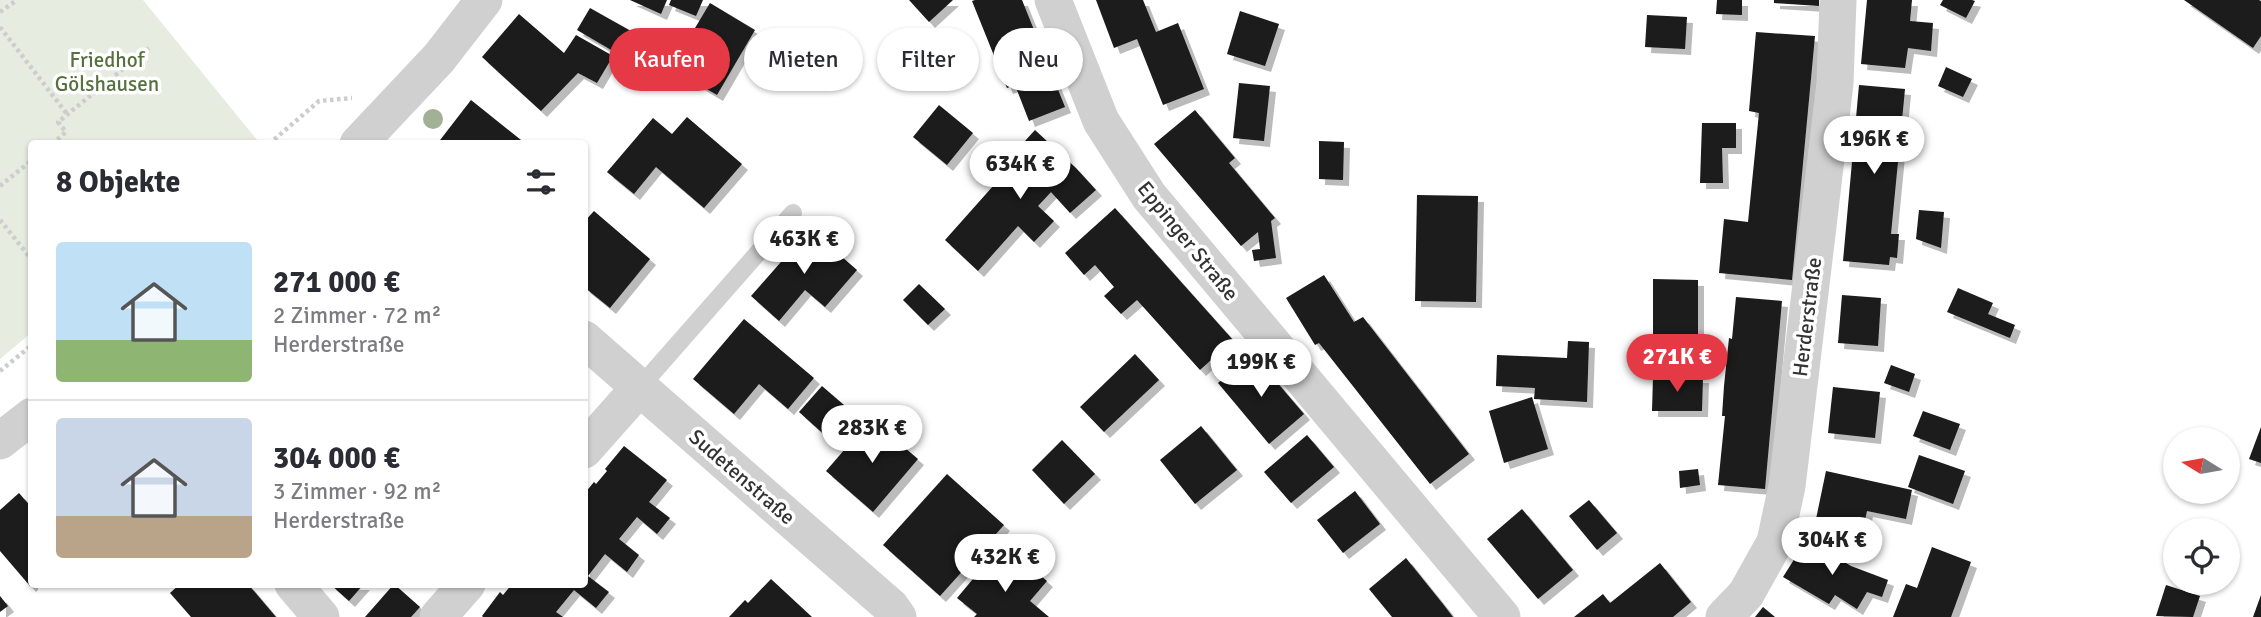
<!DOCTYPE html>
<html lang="de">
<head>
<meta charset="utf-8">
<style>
	body { margin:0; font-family:Signika,sans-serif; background:#f7f7f7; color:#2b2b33; height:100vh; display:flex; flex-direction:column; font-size:26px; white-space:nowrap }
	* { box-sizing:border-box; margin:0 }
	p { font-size:23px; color:#7c7c81 }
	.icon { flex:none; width:38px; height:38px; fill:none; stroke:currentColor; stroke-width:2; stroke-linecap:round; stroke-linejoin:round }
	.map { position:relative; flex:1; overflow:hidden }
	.details { position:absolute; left:28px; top:140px; width:560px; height:448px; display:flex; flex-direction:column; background:#fff; border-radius:7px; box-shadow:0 2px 5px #0004 }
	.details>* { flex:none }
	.guide { position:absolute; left:609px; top:28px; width:665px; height:63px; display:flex; gap:14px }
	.needle { width:46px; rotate:281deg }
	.fabs { position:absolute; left:2163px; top:427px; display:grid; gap:14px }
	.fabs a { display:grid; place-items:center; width:77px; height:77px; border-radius:50%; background:#fff; box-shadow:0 2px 5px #0004; font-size:35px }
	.price { position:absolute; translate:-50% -60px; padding:0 16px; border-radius:24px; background:#fff; color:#222; font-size:23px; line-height:46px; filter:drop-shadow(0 2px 4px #0008) }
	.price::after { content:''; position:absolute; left:50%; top:42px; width:21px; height:16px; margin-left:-10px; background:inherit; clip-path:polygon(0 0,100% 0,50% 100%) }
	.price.current { background:#e63946; color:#fff }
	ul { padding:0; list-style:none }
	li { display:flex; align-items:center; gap:21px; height:175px; padding:0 28px }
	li+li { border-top:2px solid #e1e1e2 }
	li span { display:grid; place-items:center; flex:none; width:196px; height:140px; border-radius:7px; color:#555 }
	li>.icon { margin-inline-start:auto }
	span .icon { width:84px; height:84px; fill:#fffc; stroke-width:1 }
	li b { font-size:30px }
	h2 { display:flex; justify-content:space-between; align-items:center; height:84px; padding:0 28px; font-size:30px }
	.chip { padding:0 24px; border-radius:32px; background:#fff; box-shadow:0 2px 5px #0004; font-size:24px; line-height:63px }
	.chip.current { background:#e63946; color:#fff }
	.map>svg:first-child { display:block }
</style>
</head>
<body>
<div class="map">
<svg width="2261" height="617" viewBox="0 0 2261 617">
	<defs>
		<filter id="shadow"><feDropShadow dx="6" dy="6" stdDeviation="0" flood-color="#0004"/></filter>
	</defs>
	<rect width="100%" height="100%" fill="#fff"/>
	<polygon fill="#e6ecdf" points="0,0 143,0 257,140 253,144 32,144 31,333 0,359"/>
	<g fill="#1a1a1a" filter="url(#shadow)">
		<polygon points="630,0 667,0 661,14"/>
		<polygon points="671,0 703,0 696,16 669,5"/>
		<polygon points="909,0 953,0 929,22"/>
		<polygon points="975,0 1022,0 1065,107 1029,121 1015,85 1007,88 972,1"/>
		<polygon points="1096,0 1143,0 1156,32 1178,23 1204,89 1163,105 1137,39 1114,48"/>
		<polygon points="1717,0 1742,0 1742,15 1716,14"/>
		<polygon points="1774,0 1819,0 1819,6 1774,3"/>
		<polygon points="1867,0 1912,0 1910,21 1933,23 1931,51 1908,48 1905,68 1861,64"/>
		<polygon points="1943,0 1972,0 1975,1 1966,18 1940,5"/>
		<polygon points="2184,0 2259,0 2261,1 2261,36 2253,48"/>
		<polygon points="710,3 755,30 717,95 671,68"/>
		<polygon points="590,8 631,31 618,54 577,30"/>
		<polygon points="1240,11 1279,24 1265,66 1227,54"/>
		<polygon points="519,14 564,53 576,35 613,56 597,83 578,73 541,111 482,57"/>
		<polygon points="1647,15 1687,17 1685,49 1645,47"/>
		<polygon points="1756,32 1815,36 1792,280 1719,273 1724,219 1748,222 1759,113 1749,111"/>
		<polygon points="830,40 841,49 831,59 821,50"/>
		<polygon points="1946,67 1972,79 1963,97 1938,86"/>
		<polygon points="1239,83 1270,86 1264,141 1233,138"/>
		<polygon points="1859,85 1905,89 1891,234 1899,234 1897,258 1890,257 1889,265 1843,261"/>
		<polygon points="471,100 526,144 437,144"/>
		<polygon points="939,105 973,133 947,165 913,137"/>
		<polygon points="1195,110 1235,158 1229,163 1275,218 1271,221 1276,258 1254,261 1252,250 1260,249 1258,232 1241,246 1154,144"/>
		<polygon points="687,117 742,164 704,208 656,167 634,194 607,172 653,118 672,134"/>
		<polygon points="1702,123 1736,123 1736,148 1722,148 1723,183 1700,183"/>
		<polygon points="1035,130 1076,168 1096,190 1070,213 1051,192 1038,206 1054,221 1034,242 1018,226 978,271 945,240 1010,167 1005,163"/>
		<polygon points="1319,141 1344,142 1343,180 1319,179"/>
		<polygon points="1417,195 1478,196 1476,302 1415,301"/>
		<polygon points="1115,208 1233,340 1200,370 1137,300 1121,314 1104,296 1114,287 1095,265 1084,275 1065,253"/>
		<polygon points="1919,210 1944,212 1941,248 1916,239"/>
		<polygon points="594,211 650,259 610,308 584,287 584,222"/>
		<polygon points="810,229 857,270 825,307 805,290 779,321 751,296"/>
		<polygon points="1324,275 1354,322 1363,317 1469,454 1430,484 1319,343 1315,345 1286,298"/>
		<polygon points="1653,279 1698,280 1698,339 1653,339"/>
		<polygon points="919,284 945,309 928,325 903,300"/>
		<polygon points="1958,288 1993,303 1988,314 2015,325 2010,338 1947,312"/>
		<polygon points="1842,295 1881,298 1878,346 1838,343"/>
		<polygon points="1736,297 1782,301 1765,489 1718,485 1725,416 1722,416 1724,386 1729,338 1732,339"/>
		<polygon points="744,319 814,378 788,409 759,384 734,414 693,379"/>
		<polygon points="1568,341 1589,342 1587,402 1534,399 1535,388 1496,386 1497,355 1567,358"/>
		<polygon points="1252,353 1304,414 1269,444 1218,383"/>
		<polygon points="1135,354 1159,380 1104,432 1080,407"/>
		<polygon points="1891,365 1915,374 1909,392 1884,383"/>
		<polygon points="1653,377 1703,377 1702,411 1652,411"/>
		<polygon points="822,386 851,411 828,438 799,412"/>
		<polygon points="1833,387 1880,392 1875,438 1828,433"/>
		<polygon points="1532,397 1548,449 1504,463 1489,411"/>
		<polygon points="1923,411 1960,424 1950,450 1913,436"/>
		<polygon points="871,419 918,459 873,512 826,471"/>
		<polygon points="1201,426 1237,470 1195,504 1160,460"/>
		<polygon points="2261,427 2261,463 2249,459"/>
		<polygon points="1307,435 1334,467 1291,503 1264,472"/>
		<polygon points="1062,440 1095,474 1064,504 1032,470"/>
		<polygon points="624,446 667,480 649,502 670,518 657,534 637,517 619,539 639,555 627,572 605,554 588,576 609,592 596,608 574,590 556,612 563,617 483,617 482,616 500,592 503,595 512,584 584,584 584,494 594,482 596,484 607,471 605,469"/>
		<polygon points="1919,455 1965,471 1953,504 1908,487"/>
		<polygon points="1698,469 1700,485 1680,488 1679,471"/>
		<polygon points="1826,471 1912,490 1906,519 1867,511 1863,529 1816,519"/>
		<polygon points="947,474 1004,525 940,596 883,545"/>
		<polygon points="1355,491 1380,524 1343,553 1317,520"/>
		<polygon points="19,493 32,508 32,584 30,586 0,551 0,510"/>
		<polygon points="1589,500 1617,533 1597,550 1569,516"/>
		<polygon points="1522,509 1573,570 1538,599 1487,539"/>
		<polygon points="1807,539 1851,566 1888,580 1882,597 1867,592 1857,609 1835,595 1829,604 1783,577"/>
		<polygon points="1932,547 1971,562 1951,617 1893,617 1906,584 1917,588"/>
		<polygon points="1406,558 1443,604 1453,617 1392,617 1369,589"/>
		<polygon points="1021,559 1047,581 1030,601 1049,617 974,617 977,614 957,598 983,567 1002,583"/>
		<polygon points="1660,563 1691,602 1673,617 1574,617 1603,594 1610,603"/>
		<polygon points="771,579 812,617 729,617 745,600 748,603"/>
		<polygon points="180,584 248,584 276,617 191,617 170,593"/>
		<polygon points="330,584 364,584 349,601"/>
		<polygon points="394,584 420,607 411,617 365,617"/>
		<polygon points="2166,585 2200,596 2193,617 2156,616"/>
		<polygon points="2261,595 2261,617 2253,617"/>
		<polygon points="0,596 8,606 0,612"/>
		<polygon points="1763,607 1775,617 1755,617"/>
	</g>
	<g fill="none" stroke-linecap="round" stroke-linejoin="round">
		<g stroke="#cdcdcd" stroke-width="4.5" stroke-dasharray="3.5 3.5" stroke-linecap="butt">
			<polyline points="0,12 17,0"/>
			<polyline points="0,27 67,114"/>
			<polyline points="52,144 66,132 58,122 149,48"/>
			<polyline points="269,144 319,101 352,98"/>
			<polyline points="0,186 32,160"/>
			<polyline points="0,220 32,260"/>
			<polyline points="0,371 32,345"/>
		</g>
		<polyline stroke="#d0d0d0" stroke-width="18" points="640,387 793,213"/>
		<g stroke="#d0d0d0" stroke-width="37">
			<polyline points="1053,0 1101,121 1149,196 1502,617"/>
			<polyline points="358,144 439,58 484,0"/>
			<polyline points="584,339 891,607 898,617"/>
			<polyline points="0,441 32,416"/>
			<polyline points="584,450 640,387"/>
			<polyline points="293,584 321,617"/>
			<polyline points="438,617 467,584"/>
			<polyline points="1724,617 1746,594 1775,542 1787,486 1835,83 1838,0"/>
		</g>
	</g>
	<circle fill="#a2b095" cx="433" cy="119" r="10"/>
	<g text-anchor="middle" stroke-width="7" stroke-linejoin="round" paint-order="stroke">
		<g font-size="21" fill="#56703f" stroke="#fff">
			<text x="107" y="67">Friedhof<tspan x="107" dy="24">Gölshausen</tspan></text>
		</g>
		<g font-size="21" fill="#333" stroke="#fff">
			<text transform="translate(1188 241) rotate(51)" y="7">Eppinger Straße</text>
			<text transform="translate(1807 317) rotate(-83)" y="7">Herderstraße</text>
			<text transform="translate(742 477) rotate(41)" y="7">Sudetenstraße</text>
		</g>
	</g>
</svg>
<div class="fabs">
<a><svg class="needle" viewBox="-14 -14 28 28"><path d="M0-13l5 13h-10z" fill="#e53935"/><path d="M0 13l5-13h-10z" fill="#7c7c81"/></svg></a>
<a><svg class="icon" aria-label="locate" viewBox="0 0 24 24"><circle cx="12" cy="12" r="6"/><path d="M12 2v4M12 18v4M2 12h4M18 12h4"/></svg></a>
</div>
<b class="price" style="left:1874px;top:176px">196K €</b>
<b class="price" style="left:1020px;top:201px">634K €</b>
<b class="price" style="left:804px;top:276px">463K €</b>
<b class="price current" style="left:1677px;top:394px">271K €</b>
<b class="price" style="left:1261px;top:399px">199K €</b>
<b class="price" style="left:872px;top:465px">283K €</b>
<b class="price" style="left:1832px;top:577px">304K €</b>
<b class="price" style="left:1005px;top:594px">432K €</b>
<div class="guide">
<a class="chip current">Kaufen</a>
<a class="chip">Mieten</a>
<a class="chip">Filter</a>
<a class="chip">Neu</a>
</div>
<section class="details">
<h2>8 Objekte<svg class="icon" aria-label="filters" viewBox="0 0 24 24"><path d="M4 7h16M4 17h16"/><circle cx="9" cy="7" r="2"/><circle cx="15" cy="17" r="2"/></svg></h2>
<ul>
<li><span style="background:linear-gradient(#bfe0f5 70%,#8fb573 0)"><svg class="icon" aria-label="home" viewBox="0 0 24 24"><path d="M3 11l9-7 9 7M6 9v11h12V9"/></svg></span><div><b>271 000 €</b><p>2 Zimmer · 72 m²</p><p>Herderstraße</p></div></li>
<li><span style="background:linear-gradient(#c9d6e8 70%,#b9a48a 0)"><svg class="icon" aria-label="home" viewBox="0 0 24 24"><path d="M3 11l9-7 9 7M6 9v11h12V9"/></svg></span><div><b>304 000 €</b><p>3 Zimmer · 92 m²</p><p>Herderstraße</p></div></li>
</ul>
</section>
</div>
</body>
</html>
